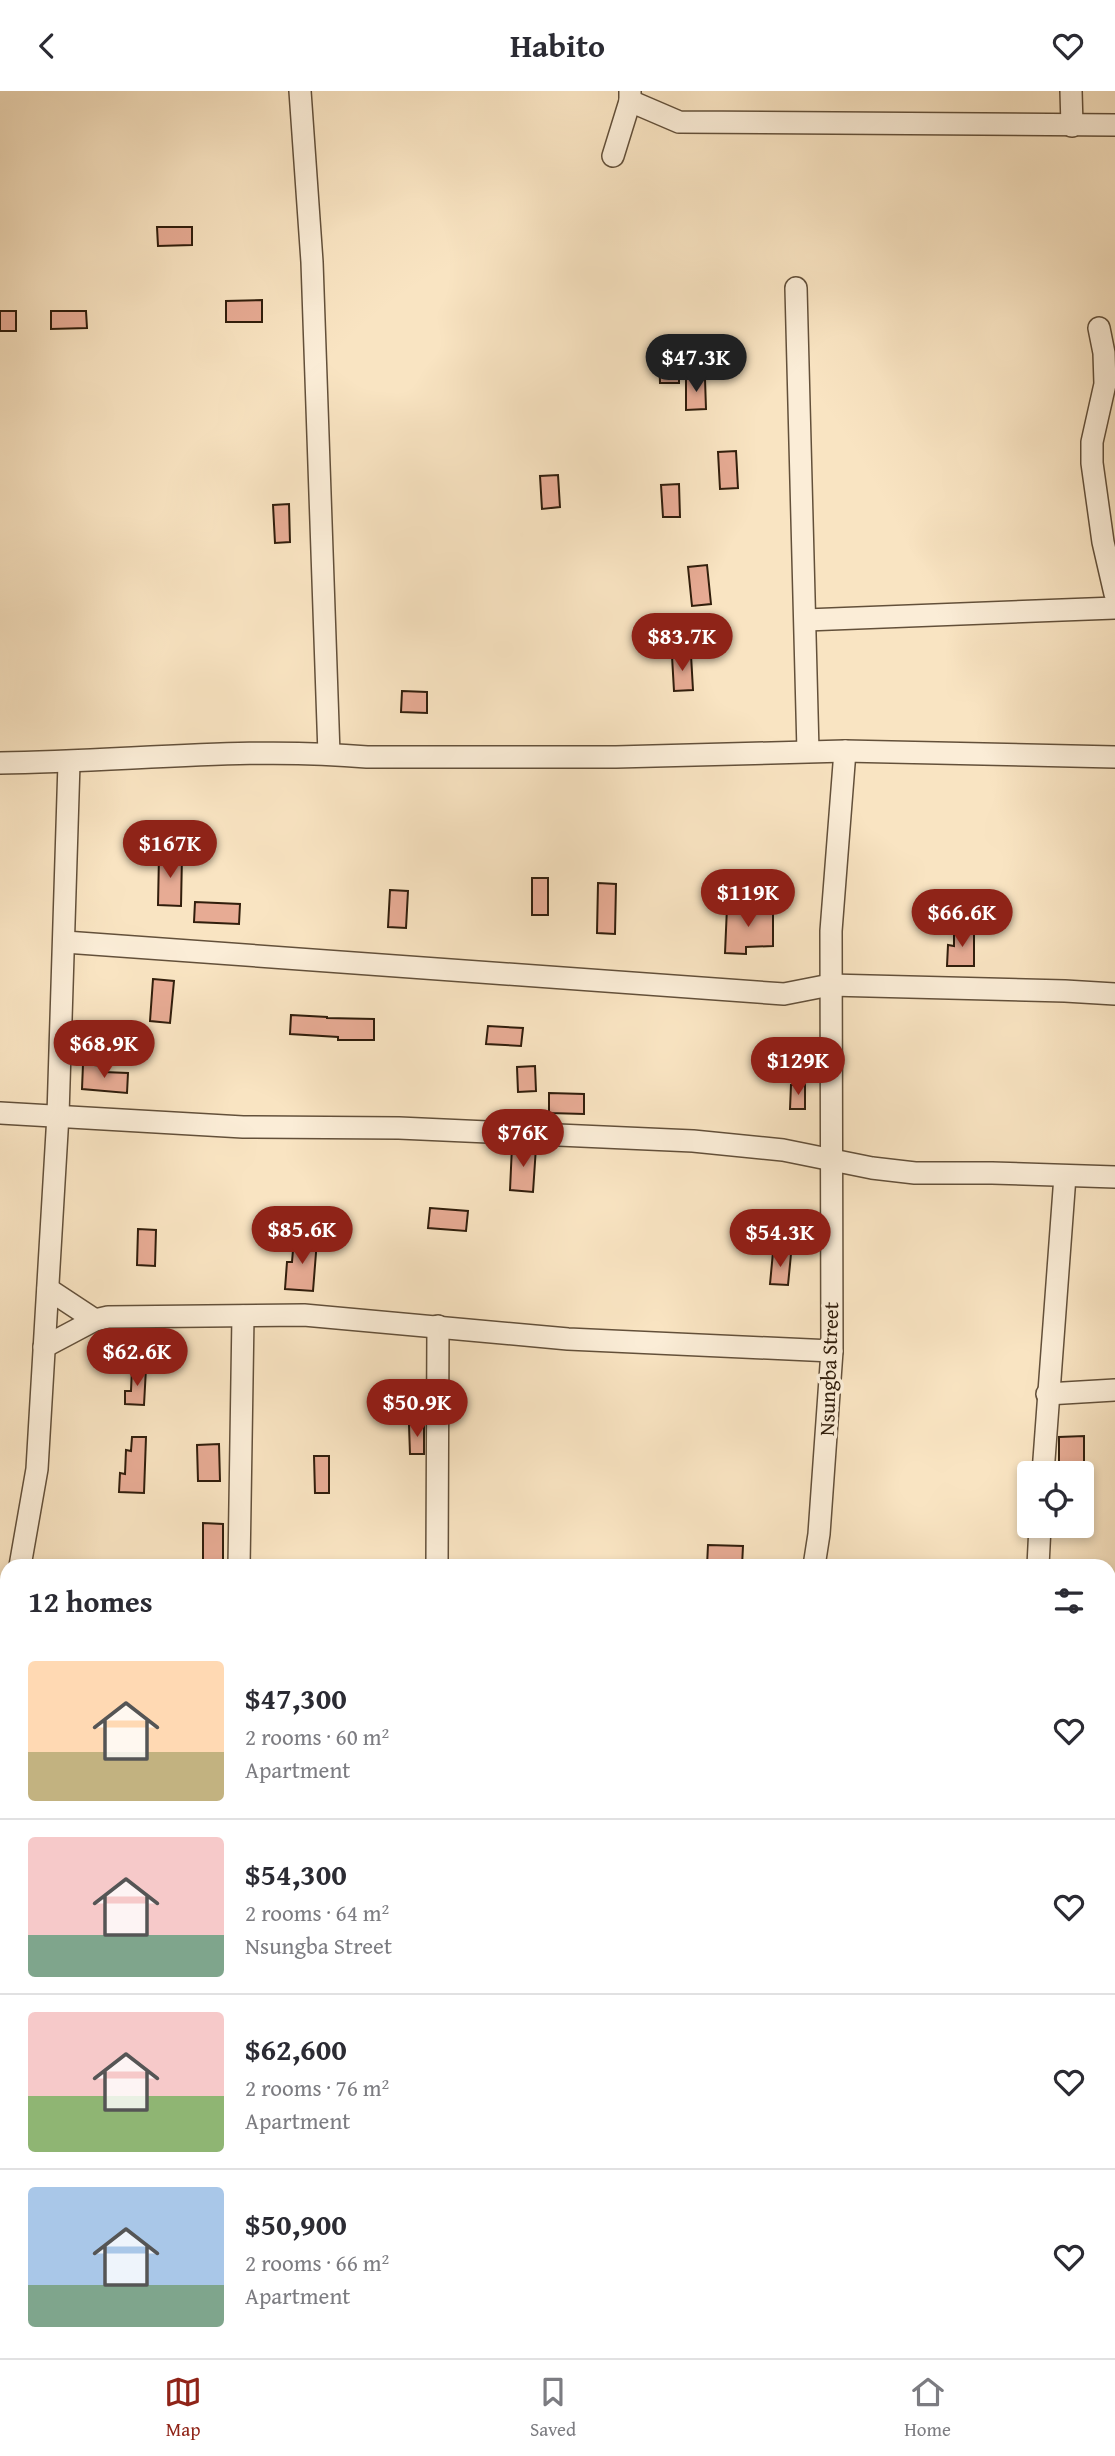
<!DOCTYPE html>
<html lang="en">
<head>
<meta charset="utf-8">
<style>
	body { margin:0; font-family:"Gentium Book Plus",serif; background:#f2f2f3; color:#2b2b33; height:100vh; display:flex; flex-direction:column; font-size:26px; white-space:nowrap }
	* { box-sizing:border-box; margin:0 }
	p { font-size:23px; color:#7c7c81 }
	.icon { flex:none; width:38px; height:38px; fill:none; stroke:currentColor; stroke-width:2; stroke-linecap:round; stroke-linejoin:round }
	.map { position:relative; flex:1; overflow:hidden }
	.side { position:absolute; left:0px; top:1468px; width:1116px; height:800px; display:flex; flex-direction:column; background:#fff; border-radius:21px 21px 0 0; box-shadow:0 4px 10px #0003 }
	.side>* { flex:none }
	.tools { position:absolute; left:1017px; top:1370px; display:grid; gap:14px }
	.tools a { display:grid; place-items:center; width:77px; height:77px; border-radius:7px; background:#fff; box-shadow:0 4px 10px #0003; font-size:35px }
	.price { position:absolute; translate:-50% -60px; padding:0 16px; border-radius:24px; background:#8f2418; color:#fff; font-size:23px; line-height:46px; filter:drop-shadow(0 2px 4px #0008) }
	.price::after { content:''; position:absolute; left:50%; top:42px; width:21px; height:16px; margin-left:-10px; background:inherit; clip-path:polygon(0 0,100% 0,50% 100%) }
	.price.active { background:#222; color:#fff }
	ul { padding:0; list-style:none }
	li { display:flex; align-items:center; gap:21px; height:175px; padding:0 28px }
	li+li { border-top:2px solid #e1e1e2 }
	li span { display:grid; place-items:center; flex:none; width:196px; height:140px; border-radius:7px; color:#555 }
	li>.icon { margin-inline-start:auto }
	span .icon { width:84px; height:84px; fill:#fffc; stroke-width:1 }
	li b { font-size:30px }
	h2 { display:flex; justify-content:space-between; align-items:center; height:84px; padding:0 28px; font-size:30px }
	header { display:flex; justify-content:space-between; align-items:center; height:91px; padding:0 28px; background:#fff; font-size:32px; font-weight:800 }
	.tab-bar { display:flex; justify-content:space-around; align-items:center; height:98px; border-top:2px solid #e1e1e2; background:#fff; font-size:19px; color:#7c7c81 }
	.tab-bar a { display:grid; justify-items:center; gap:4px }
	.tab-bar .active { color:#8f2418 }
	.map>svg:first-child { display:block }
</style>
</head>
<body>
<header><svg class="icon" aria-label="back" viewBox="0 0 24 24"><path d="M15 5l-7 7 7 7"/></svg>Habito<svg class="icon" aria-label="heart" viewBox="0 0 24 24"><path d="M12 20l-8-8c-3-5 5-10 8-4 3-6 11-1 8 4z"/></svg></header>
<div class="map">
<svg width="1115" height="2267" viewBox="0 0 1115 2267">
	<rect width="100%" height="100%" fill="#f9e4c2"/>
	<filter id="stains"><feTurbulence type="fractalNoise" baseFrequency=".00286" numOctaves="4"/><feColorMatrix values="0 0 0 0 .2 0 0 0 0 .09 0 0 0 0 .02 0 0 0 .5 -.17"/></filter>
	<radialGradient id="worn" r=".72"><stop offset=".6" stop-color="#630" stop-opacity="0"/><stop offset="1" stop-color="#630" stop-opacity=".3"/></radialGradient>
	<g fill="#e7ab94" stroke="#311e0c" stroke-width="2">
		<polygon points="157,136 192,136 192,154 158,155"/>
		<polygon points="262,209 262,231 226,231 226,210"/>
		<rect x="0" y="220" width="16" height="20"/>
		<polygon points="51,220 86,220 87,237 51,238"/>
		<polygon points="659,256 679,256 679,292 660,292"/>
		<polygon points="686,288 705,288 706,318 686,319"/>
		<polygon points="736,360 738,397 720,398 718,361"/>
		<polygon points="558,384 560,416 542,418 540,385"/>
		<polygon points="679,393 680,426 663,426 661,394"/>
		<polygon points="289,413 290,451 275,452 273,414"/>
		<polygon points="707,474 711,513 692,515 688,476"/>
		<polygon points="691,564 693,599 674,600 672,565"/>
		<polygon points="402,600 427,601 427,622 401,621"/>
		<polygon points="159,764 182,764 181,815 158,814"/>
		<rect x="532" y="787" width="16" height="37"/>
		<polygon points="598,792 616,793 615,843 597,842"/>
		<polygon points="390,799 408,800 406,837 388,836"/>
		<polygon points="195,811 240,813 239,833 194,831"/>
		<polygon points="727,816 773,818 773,855 746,856 746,863 725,862"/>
		<polygon points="954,839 974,839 974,875 947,875 948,854 954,855"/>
		<polygon points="153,888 174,890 170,932 150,930"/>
		<polygon points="291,924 327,926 327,927 374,928 374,949 338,949 338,946 290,943"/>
		<polygon points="488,935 523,937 521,955 486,953"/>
		<polygon points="83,973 104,975 104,981 128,982 127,1002 82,998"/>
		<polygon points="535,975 536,1000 518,1001 517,976"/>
		<polygon points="791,994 805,994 805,1018 790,1018"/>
		<polygon points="549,1002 584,1003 584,1023 549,1022"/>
		<polygon points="512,1055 536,1056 533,1101 510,1099"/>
		<polygon points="430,1117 468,1120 466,1140 428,1137"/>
		<polygon points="138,1138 156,1139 155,1175 137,1174"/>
		<polygon points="294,1147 317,1149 313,1200 285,1198 287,1171 292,1171"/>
		<polygon points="773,1161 791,1163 788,1194 770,1193"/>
		<polygon points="132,1277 146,1277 144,1314 125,1313 125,1300 131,1300"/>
		<polygon points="424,1333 424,1363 410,1363 409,1334"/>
		<polygon points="1084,1345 1084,1373 1059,1374 1059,1346"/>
		<polygon points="132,1346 146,1346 144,1402 119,1401 120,1382 125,1383 126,1359 131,1360"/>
		<polygon points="219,1353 220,1390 198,1390 197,1354"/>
		<polygon points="314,1365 329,1365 329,1402 315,1402"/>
		<polygon points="203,1432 223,1433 223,1475 203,1475"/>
		<polygon points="708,1454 743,1455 742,1475 707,1475"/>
	</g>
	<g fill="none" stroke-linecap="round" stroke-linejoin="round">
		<g stroke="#63503a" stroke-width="24">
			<g id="minor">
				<polyline points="300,0 312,171 329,663"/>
				<polyline points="1071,0 1072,35"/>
				<polyline points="630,10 679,31 1115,34"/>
				<polyline points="613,65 630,10 630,0"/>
				<polyline points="796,197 808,660"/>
				<polyline points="1099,237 1104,262 1105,293 1092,351 1092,372 1103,451 1115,503"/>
				<polyline points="806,529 1115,517"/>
				<path d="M 0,672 C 123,671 245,655 367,666 L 616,666 L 845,660 L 1115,666"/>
				<polyline points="65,851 784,903 830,894 1065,900 1115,903"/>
				<polyline points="0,1022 243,1036 399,1037 693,1050 783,1059 872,1077 915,1082 992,1082 1115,1086"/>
				<polyline points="48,1198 95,1229"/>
				<polyline points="44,1256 95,1229 108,1226 304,1224 568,1248 832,1260"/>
				<polyline points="1047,1303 1115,1299"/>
				<polyline points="1043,1382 1065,1085"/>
				<polyline points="20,1475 37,1378 58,1024 69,672"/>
				<polyline points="239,1475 243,1225"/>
				<polyline points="437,1475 438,1235"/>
				<polyline points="814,1475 819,1443 832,1260 831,840 845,660"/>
				<polyline points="1038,1475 1040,1435"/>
				<polyline points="1110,1750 1115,1751"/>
				<polyline points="1110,1924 1115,1924"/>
				<polyline points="1110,2102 1115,2102"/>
				<polyline points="0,2202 7,2202"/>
				<polyline points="31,2267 31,2261"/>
				<polyline points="430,2267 430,2261"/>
				<polyline points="788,2267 789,2261"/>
				<polyline points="988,2267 989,2261"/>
			</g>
		</g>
		<use href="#minor" stroke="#fbedd7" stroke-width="21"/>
	</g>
	<g text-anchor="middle" stroke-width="7" stroke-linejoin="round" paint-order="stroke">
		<g font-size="21" fill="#311e0c" stroke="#fbedd7">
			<text transform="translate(829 1278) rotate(-88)" y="7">Nsungba Street</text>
		</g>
	</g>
	<rect width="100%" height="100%" filter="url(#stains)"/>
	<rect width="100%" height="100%" fill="url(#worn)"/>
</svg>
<div class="tools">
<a><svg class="icon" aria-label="locate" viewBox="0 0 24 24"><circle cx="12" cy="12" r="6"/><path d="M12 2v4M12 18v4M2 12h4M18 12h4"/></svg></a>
</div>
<b class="price active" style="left:696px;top:303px">$47.3K</b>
<b class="price" style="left:682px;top:582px">$83.7K</b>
<b class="price" style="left:170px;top:789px">$167K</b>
<b class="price" style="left:748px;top:838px">$119K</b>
<b class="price" style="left:962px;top:858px">$66.6K</b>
<b class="price" style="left:104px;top:989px">$68.9K</b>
<b class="price" style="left:798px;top:1006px">$129K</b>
<b class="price" style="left:523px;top:1078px">$76K</b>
<b class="price" style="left:302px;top:1175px">$85.6K</b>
<b class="price" style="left:780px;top:1178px">$54.3K</b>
<b class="price" style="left:137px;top:1297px">$62.6K</b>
<b class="price" style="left:417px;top:1348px">$50.9K</b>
<section class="side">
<h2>12 homes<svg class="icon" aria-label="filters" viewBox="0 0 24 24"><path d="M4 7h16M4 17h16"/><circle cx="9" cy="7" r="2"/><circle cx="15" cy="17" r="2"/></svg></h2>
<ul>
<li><span style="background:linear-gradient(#ffd9b3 65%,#c2b280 0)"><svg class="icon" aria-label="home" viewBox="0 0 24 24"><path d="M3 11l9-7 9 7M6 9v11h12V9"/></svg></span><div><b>$47,300</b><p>2 rooms · 60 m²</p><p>Apartment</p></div><svg class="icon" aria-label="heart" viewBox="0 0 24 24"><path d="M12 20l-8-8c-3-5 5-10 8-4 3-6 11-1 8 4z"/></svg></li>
<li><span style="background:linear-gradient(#f6c9c9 70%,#7fa58c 0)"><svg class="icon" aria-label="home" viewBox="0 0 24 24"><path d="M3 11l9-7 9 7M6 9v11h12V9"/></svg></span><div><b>$54,300</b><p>2 rooms · 64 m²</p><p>Nsungba Street</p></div><svg class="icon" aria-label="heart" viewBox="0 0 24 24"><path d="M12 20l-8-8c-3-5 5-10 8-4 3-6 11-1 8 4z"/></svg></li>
<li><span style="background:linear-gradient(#f6c9c9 60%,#8fb573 0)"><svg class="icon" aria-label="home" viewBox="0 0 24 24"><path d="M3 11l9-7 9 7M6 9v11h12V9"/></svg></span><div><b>$62,600</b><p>2 rooms · 76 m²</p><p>Apartment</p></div><svg class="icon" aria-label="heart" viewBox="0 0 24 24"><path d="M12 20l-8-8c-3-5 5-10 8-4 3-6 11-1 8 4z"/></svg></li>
<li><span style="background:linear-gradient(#a9c7e8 70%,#7fa58c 0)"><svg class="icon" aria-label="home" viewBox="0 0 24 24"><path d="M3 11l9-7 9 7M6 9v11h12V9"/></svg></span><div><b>$50,900</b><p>2 rooms · 66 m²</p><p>Apartment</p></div><svg class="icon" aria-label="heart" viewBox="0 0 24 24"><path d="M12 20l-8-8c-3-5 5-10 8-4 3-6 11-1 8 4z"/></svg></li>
</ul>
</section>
</div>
<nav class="tab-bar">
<a class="active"><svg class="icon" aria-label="map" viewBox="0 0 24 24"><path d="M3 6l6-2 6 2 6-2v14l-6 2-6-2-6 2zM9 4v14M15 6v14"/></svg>Map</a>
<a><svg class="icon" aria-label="saved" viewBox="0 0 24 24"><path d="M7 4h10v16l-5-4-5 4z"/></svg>Saved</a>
<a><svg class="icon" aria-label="home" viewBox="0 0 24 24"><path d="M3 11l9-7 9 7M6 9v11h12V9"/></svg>Home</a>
</nav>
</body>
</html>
